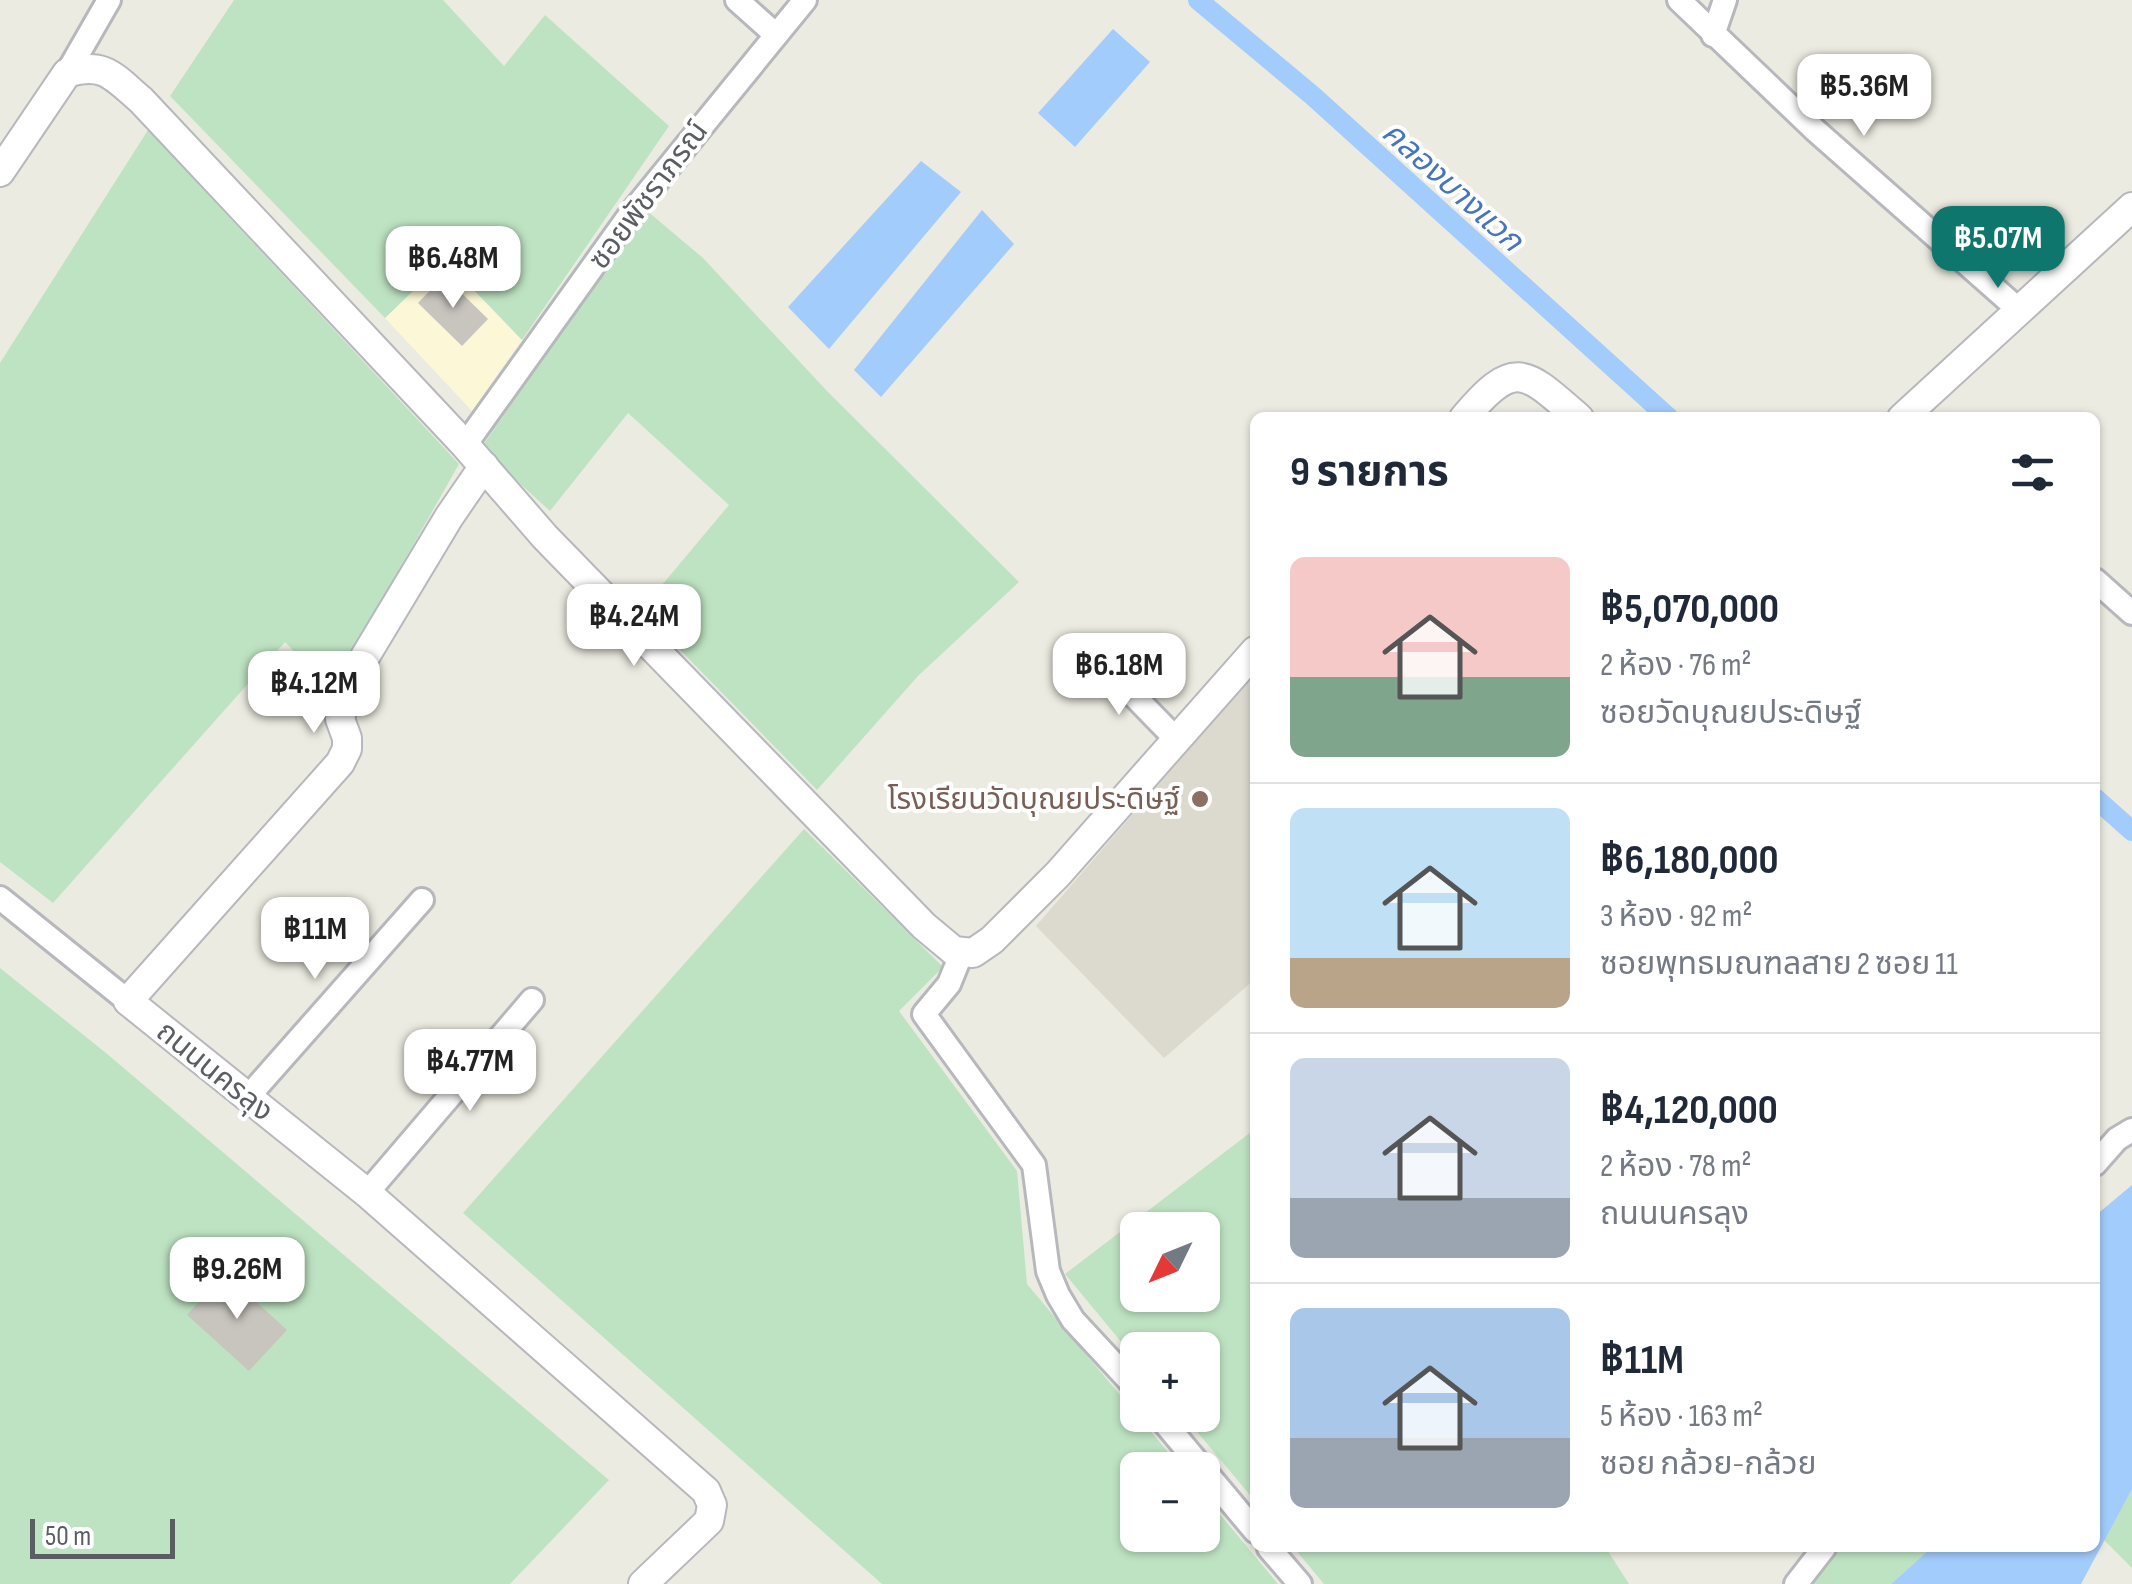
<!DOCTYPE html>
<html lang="th">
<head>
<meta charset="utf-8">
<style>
	body { margin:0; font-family:"Sofia Sans Condensed","Noto Sans Thai",sans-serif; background:#f2f2f3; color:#1f2937; height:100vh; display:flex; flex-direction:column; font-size:38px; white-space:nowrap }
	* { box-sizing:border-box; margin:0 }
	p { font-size:32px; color:#747a83 }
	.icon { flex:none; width:55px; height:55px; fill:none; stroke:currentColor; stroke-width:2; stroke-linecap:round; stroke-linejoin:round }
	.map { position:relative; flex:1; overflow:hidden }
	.details { position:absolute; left:1250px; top:412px; width:850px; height:1140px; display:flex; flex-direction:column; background:#fff; border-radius:15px; box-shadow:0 2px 8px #0004 }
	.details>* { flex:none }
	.needle { width:65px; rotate:227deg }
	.fabs { position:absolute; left:1120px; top:1212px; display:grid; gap:20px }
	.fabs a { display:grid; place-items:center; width:100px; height:100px; border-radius:15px; background:#fff; box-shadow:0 2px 8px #0004; font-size:50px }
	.scale { position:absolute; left:30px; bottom:25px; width:145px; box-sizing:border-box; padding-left:10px; border:5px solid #5a5d62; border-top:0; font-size:28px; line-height:35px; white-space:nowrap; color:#5a5d62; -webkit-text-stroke:8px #fff; paint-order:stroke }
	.price { position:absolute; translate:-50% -85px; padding:0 22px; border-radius:20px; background:#fff; color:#222; font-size:32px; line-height:65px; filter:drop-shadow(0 2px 5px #0008) }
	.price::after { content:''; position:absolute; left:50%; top:60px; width:30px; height:22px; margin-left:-15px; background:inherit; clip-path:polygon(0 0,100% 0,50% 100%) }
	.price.selected { background:#0f766e; color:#fff }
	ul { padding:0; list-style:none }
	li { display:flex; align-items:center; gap:30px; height:250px; padding:0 40px }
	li+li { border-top:2px solid #e0e1e3 }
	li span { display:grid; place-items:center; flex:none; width:280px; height:200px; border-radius:15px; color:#555 }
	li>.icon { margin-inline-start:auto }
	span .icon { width:120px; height:120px; fill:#fffc; stroke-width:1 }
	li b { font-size:42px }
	h2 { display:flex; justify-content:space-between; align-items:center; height:120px; padding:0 40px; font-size:42px }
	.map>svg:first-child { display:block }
</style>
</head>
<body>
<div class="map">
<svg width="2132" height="1584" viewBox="0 0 2132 1584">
	<rect width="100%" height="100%" fill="#ecebe1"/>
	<polygon fill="#fcf7d6" points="445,260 522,340 472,411 385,318"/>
	<polygon fill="#dcdacf" points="1255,673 1255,979 1164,1058 1036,926"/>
	<g fill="#bee3c2" fill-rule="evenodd">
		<polygon points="234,0 443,0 504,66 545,15 669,126 522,340 445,260 385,318 170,96"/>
		<polygon points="148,130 459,464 331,690 285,642 53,903 0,862 0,363"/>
		<polygon points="646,210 703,258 827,391 1019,582 918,676 817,790 641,610 729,505 628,413 550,511 481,448"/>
		<polygon points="804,829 943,967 899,1011 1017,1171 1027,1284 1183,1470 1138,1470 1138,1535 1202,1535 1203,1494 1278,1584 882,1584 463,1213"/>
		<polygon points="0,968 106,1053 609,1480 510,1584 0,1584"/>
		<path d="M 1255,1129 L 1255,1501 L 1183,1415 L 1202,1415 L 1202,1350 L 1138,1350 L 1137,1361 L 1065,1274 ZM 1138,1230 L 1202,1230 L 1202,1295 L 1138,1295 Z"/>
		<polygon points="2132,1489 2132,1568 2104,1540"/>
		<polygon points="1294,1548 1606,1548 1629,1584 1324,1584"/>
		<polygon points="1840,1548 1931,1548 1891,1584 1812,1584"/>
	</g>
	<g fill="#a2ccfb">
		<polygon points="1113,29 1150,62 1075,147 1038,113"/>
		<polygon points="921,161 961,192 829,349 788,307"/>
		<polygon points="982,210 1014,244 881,397 854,370"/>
		<polygon points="2132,1185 2132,1489 2081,1584 1891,1584 1931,1548 2095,1548 2095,1216"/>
	</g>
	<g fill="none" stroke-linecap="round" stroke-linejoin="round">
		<g stroke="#a2ccfb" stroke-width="20">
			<polyline points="1198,0 1313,96 1669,418"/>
			<polyline points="2095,798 2132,831"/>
		</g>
	</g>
	<g fill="#c8c5bf">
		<polygon points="444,276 488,319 462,346 418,303"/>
		<polygon points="225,1273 287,1330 249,1371 187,1315"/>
	</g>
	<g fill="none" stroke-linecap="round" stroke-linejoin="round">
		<g stroke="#b7b8bd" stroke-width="28">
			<g id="minor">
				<polyline points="737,0 776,35"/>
				<polyline points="1679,0 1815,130 2019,310"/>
				<polyline points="1713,35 1725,0"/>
				<polyline points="67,73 109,0"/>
				<polyline points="465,445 632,212 805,0"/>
				<polyline points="2095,580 2132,613"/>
				<polyline points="1099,660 1176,739"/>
				<polyline points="0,898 128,1001"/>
				<polyline points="962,952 949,984 924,1014 1034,1165 1048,1271 1058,1295 1073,1320 1138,1390"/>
				<polyline points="247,1098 422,900"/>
				<polyline points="2095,1164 2117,1139 2132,1130"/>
				<polyline points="367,1193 532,1000"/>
				<polyline points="1158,1415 1255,1531"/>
				<polyline points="1269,1548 1300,1584"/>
				<polyline points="1796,1584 1824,1548"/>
			</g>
		</g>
		<g stroke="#b7b8bd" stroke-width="32">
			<g id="tertiary">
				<path d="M 0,172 L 67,73 C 104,61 114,77 141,100 L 465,445 L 545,537 L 924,926 L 954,951 L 973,953 L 992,940 L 1058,874 L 1255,651"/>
				<path d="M 1464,418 C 1515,357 1525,371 1579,418"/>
				<polyline points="1902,418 2132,207"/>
				<polyline points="484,466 449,517 348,685 340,719 347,738 347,749 340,763 128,1001 367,1193 706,1491 712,1505 709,1521 643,1584"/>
			</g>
		</g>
		<use href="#minor" stroke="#fff" stroke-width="22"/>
		<use href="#tertiary" stroke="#fff" stroke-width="28"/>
	</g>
	<circle fill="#8d6e63" stroke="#fff" stroke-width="4" cx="1200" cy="799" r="10"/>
	<g text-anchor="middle" stroke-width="8" stroke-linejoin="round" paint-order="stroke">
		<g font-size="30" fill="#5a5d62" stroke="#fff">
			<text transform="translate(648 195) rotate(-53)" y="10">ซอยพัชราภรณ์</text>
			<text transform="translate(215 1071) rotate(39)" y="10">ถนนนครลุง</text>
		</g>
		<g font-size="30" fill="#785e54" stroke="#fff" text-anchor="end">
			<text x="1180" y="809">โรงเรียนวัดบุณยประดิษฐ์</text>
		</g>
		<g font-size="32" font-style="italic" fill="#4675bd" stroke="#fff">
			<text transform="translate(1453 186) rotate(42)" y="11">คลองบางแวก</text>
		</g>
	</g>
</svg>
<div class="fabs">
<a><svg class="needle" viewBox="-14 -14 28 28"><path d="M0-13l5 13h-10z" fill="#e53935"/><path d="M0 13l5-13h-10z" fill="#747a83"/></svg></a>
<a>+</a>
<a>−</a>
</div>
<div class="scale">50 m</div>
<b class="price" style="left:1864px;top:139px">฿5.36M</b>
<b class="price selected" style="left:1998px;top:291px">฿5.07M</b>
<b class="price" style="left:453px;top:311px">฿6.48M</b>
<b class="price" style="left:634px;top:669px">฿4.24M</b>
<b class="price" style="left:1119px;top:718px">฿6.18M</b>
<b class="price" style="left:314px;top:736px">฿4.12M</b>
<b class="price" style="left:315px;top:982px">฿11M</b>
<b class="price" style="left:470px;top:1114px">฿4.77M</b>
<b class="price" style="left:237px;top:1322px">฿9.26M</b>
<section class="details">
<h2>9 รายการ<svg class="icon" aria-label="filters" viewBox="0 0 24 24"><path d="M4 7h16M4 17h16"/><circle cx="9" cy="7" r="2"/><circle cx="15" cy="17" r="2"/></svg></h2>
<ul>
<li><span style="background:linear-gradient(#f6c9c9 60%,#7fa58c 0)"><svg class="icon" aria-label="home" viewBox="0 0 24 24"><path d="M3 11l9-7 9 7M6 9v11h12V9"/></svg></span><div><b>฿5,070,000</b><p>2 ห้อง · 76 m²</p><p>ซอยวัดบุณยประดิษฐ์</p></div></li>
<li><span style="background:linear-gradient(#bfe0f5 75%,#b9a48a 0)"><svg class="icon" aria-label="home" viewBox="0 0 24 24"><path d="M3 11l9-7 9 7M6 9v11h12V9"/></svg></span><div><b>฿6,180,000</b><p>3 ห้อง · 92 m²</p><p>ซอยพุทธมณฑลสาย 2 ซอย 11</p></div></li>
<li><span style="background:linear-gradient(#c9d6e8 70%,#9aa5b1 0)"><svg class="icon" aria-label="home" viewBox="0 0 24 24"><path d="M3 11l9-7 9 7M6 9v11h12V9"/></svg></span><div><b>฿4,120,000</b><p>2 ห้อง · 78 m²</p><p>ถนนนครลุง</p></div></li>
<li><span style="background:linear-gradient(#a9c7e8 65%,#9aa5b1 0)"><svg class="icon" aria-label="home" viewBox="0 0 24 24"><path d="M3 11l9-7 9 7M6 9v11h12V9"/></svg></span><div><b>฿11M</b><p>5 ห้อง · 163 m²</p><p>ซอย กล้วย-กล้วย</p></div></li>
</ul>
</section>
</div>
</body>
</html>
